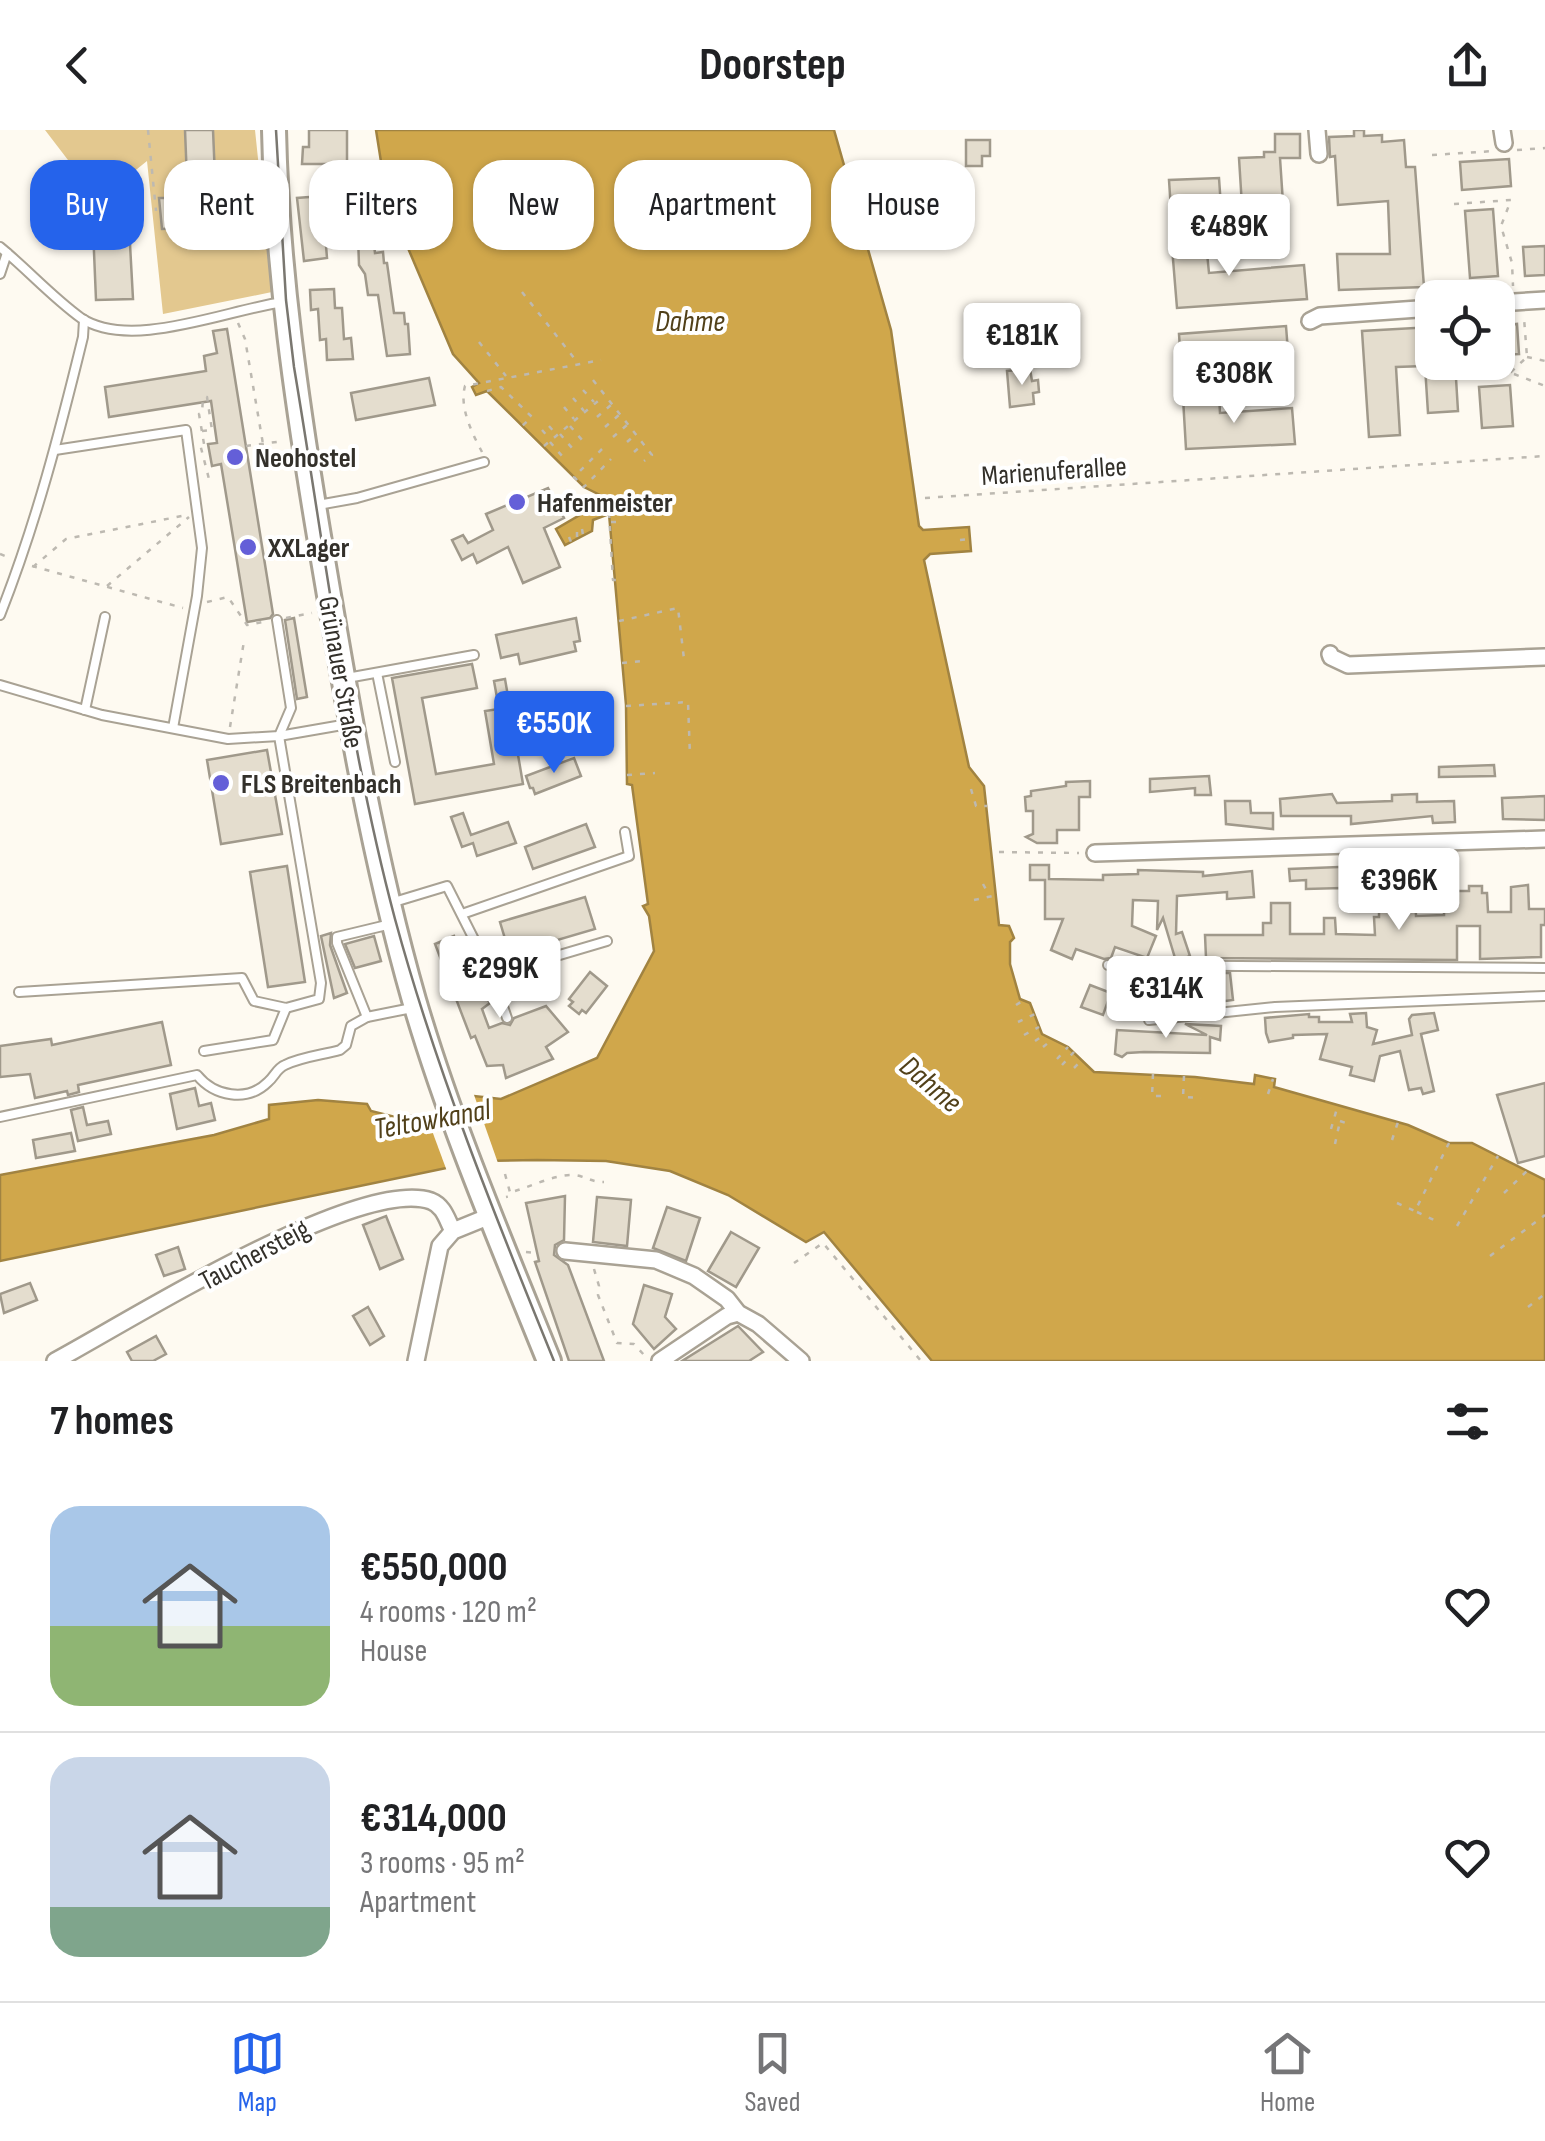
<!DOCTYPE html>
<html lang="en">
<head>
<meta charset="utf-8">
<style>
	body { margin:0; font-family:"Sofia Sans Condensed",sans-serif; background:#f2f2f2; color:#202124; height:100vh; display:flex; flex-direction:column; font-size:38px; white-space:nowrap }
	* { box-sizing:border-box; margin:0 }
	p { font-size:32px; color:#757577 }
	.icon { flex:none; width:55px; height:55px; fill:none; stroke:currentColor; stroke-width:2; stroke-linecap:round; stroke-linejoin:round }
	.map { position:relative; height:1231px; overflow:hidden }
	.details { display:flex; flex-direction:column; background:#fff; flex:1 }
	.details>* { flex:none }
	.top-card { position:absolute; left:30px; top:30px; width:1000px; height:90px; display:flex; gap:20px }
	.tools { position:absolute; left:1415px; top:150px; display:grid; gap:20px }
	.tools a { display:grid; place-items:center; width:100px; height:100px; border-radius:20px; background:#fff; box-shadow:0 2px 8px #0004; font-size:50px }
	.price { position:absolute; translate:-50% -85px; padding:0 22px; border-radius:10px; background:#fff; color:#222; font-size:32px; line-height:65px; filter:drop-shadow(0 2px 5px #0008) }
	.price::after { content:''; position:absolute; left:50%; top:60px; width:30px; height:22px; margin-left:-15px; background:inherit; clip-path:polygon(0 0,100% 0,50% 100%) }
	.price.current { background:#2563eb; color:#fff }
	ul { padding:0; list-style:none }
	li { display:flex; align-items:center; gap:30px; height:250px; padding:0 50px }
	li+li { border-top:2px solid #e0e0e0 }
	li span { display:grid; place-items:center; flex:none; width:280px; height:200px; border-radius:30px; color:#555 }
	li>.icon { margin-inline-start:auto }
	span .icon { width:120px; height:120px; fill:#fffc; stroke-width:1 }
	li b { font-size:42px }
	h2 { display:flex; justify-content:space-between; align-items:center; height:120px; padding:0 50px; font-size:42px }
	.pill { padding:0 35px; border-radius:30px; background:#fff; box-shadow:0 2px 8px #0004; font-size:35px; line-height:90px }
	.pill.current { background:#2563eb; color:#fff }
	header { display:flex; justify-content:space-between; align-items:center; height:130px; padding:0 50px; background:#fff; font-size:45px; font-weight:700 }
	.menu { display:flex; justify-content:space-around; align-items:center; height:140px; border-top:2px solid #e0e0e0; background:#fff; font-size:28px; color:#757577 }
	.menu a { display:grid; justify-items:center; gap:5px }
	.menu .current { color:#2563eb }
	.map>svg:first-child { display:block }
</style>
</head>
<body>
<header><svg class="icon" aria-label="back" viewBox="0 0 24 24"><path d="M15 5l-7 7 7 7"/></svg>Doorstep<svg class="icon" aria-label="share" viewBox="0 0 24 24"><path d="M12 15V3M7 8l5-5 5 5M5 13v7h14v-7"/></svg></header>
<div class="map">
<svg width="1545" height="1231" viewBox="0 0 1545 1231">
	<rect width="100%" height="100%" fill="#fefaf1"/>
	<polygon fill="#e3c88f" points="45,0 255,0 272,162 163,184 147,31 106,64 68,30"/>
	<polygon fill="#d0a74b" stroke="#a18341" stroke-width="2.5" points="376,0 834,0 891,200 919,396 923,400 969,397 971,421 930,424 924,430 969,637 984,656 999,795 1009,796 1014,808 1010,812 1010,834 1020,869 1030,873 1042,904 1068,917 1094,942 1195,947 1254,954 1255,945 1275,949 1274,957 1408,995 1449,1013 1472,1013 1545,1050 1545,1231 932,1231 824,1102 806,1112 728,1065 670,1041 606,1031 537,1030 480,1031 0,1131 0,1045 214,1005 269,989 269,975 318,970 367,974 371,981 395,987 424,985 474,966 501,969 597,928 654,821 649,786 643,776 648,774 632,655 627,654 626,575 609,384 593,390 592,401 565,415 556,399 602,372 602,366 584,357 487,261 476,265 472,257 479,253 453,224 405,111 385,57"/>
	<polygon fill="#fefaf1" points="473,962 499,1036 448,1044 424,979"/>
	<g fill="#e4ddce" stroke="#a0998b" stroke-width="2.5">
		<polygon points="185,0 213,0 215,47 229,46 230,56 214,58 213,49 187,50"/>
		<polygon points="309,0 347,0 347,34 302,34 303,17 309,17"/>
		<polygon points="1354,0 1364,0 1364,6 1382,5 1382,12 1404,10 1406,37 1415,37 1424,157 1339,160 1337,124 1390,124 1388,71 1338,75 1335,26 1330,27 1329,7 1354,6"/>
		<polygon points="1275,4 1300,4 1300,28 1280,28 1283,73 1242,76 1239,28 1264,27 1264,22 1275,22"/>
		<polygon points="966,10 990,10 990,26 982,26 982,36 966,36"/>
		<polygon points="1509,29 1511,56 1462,60 1460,32"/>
		<polygon points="1219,48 1221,77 1171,80 1169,50"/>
		<polygon points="322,66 327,128 304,131 297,68"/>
		<polygon points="159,68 184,68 185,98 162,99"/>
		<polygon points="369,73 375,123 383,122 384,133 387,133 394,183 404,183 405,194 408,194 410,224 387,226 378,165 368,165 365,144 359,135 358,106 352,106 351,95 346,85 345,74"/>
		<polygon points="1493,79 1498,146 1470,148 1465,81"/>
		<polygon points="129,96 133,169 96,170 93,98"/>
		<polygon points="1205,102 1209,143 1304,135 1307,169 1177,178 1171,105"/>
		<polygon points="1545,116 1545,145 1525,146 1523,117"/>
		<polygon points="334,159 335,178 342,178 344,209 351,208 353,229 327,230 326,209 320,210 318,179 311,180 310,160"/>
		<polygon points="1517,194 1519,224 1498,225 1498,196"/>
		<polygon points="1286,196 1290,248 1254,250 1253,229 1181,235 1179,204"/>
		<polygon points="1432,197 1432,232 1455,232 1458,281 1428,283 1425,236 1396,237 1400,305 1369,307 1362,201"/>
		<polygon points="227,199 273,484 270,488 247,492 221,334 212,336 208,314 217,313 211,271 109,287 105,257 206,241 204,226 217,223 213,201"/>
		<polygon points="1030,239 1032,251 1038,250 1039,262 1033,263 1034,274 1010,277 1007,241"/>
		<polygon points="429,248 435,275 356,290 351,263"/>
		<polygon points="1510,255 1513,296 1482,298 1479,257"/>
		<polygon points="1219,265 1220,283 1292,278 1295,314 1186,319 1183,268"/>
		<polygon points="548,358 564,388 544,398 560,437 523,453 508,417 477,433 473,424 462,430 452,410 463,405 468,413 493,400 486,384"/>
		<polygon points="294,488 307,567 297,569 285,490"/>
		<polygon points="576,488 580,511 574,512 576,521 520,534 518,524 501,528 496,505"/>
		<polygon points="472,534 477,558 422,568 436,644 494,634 485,581 499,579 494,551 505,549 523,654 415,674 392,548"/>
		<polygon points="267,620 282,704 221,714 207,630"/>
		<polygon points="574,628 581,646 535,664 533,658 530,658 526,646"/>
		<polygon points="1494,635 1495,646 1439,647 1439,637"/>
		<polygon points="1209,646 1211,665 1195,665 1195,658 1150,662 1150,649"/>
		<polygon points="1090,651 1090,667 1079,667 1079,700 1057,700 1057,713 1037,713 1026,707 1033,704 1033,681 1026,681 1025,667 1031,666 1031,661 1066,656 1066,652"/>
		<polygon points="1332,664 1337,673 1392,671 1392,665 1417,664 1417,672 1454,671 1455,692 1433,693 1432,686 1351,694 1351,686 1281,686 1280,669"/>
		<polygon points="1545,666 1545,690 1503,689 1502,668"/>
		<polygon points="1225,671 1250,671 1251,683 1273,683 1273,699 1226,694"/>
		<polygon points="463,683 471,705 508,692 516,713 477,726 473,713 462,717 451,687"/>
		<polygon points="586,694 595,717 533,739 525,717"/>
		<polygon points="1030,735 1049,735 1049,749 1103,750 1103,745 1138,744 1138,740 1203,742 1203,746 1252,741 1254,767 1227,769 1227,762 1177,766 1176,804 1182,802 1190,826 1185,828 1175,828 1163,788 1157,800 1158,771 1133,770 1132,796 1156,806 1147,828 1115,817 1111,828 1104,829 1076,819 1072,829 1051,820 1063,789 1045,789 1045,750 1030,750"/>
		<polygon points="287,736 305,852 268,857 250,742"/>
		<polygon points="1364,736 1364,739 1387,738 1388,750 1365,751 1365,757 1353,757 1353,763 1342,763 1342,758 1306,759 1306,750 1290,751 1289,739"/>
		<polygon points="1528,755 1529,779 1545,779 1545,795 1541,795 1541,827 1480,829 1480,796 1457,796 1457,830 1206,828 1205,805 1263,805 1263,793 1271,793 1271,773 1290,773 1290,804 1324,804 1324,788 1335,788 1336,804 1375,805 1374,787 1379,787 1379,781 1395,780 1395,764 1415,763 1416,786 1444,785 1444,761 1469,761 1469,756 1482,756 1482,763 1487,763 1488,782 1511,782 1511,757"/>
		<polygon points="585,767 595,799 520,821 517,809 506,812 500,792"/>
		<polygon points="331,803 330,815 347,863 334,868 321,806"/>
		<polygon points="374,806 381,831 355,838 345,814"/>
		<polygon points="454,806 471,850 475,849 490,873 482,879 489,898 502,893 510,895 514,888 546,876 568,902 546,917 553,929 506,948 503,935 487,936 475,906 471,908 435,814"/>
		<polygon points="590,842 607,856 586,883 582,880 579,884 569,876 573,872 569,869"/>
		<polygon points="1218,843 1230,843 1233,870 1210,873 1208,849 1219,848"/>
		<polygon points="1170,846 1191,855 1182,877 1161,868"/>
		<polygon points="1130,850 1152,858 1143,881 1122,872"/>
		<polygon points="1090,855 1111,863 1103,885 1081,877"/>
		<polygon points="1366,883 1367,897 1377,900 1373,914 1412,905 1409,889 1412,885 1434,883 1438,900 1421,904 1434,961 1423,964 1421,958 1409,960 1400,921 1380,926 1374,951 1350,945 1352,937 1320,929 1327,904 1293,905 1293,908 1269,912 1266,903 1265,888 1309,884 1309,887 1319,887 1319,892 1352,892 1350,884"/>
		<polygon points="162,892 171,935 78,955 79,962 68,965 67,961 35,968 30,944 0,947 0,916 51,909 52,915"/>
		<polygon points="1185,894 1221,896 1220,910 1210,907 1210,923 1144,922 1127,923 1122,927 1115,924 1117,900 1207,905"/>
		<polygon points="1545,953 1545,1026 1518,1033 1497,965"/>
		<polygon points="195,958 199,976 211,973 215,990 177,999 170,964"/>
		<polygon points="83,977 87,995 108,991 111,1004 78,1011 71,980"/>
		<polygon points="71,1003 75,1021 36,1028 33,1010"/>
		<polygon points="565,1066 564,1110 555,1115 554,1125 568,1135 604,1231 569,1231 535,1132 539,1131 526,1073"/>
		<polygon points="597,1067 631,1070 627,1116 593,1112"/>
		<polygon points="667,1077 700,1088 686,1131 653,1118"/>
		<polygon points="386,1086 403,1129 380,1139 363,1095"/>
		<polygon points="731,1102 759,1118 736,1157 708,1141"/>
		<polygon points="178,1117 185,1139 164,1146 156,1125"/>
		<polygon points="30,1153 37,1170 4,1183 0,1164"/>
		<polygon points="644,1155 672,1164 665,1187 676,1199 654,1219 633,1194"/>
		<polygon points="368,1177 384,1206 370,1215 353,1186"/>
		<polygon points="738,1196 763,1222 749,1231 682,1231"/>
		<polygon points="156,1206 166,1224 153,1231 132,1231 127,1222"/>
	</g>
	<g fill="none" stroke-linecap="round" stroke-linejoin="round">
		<g stroke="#a9a294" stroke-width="12">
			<g id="service">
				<path d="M 0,117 C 28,140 52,167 81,188 C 130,221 227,180 283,172"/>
				<polyline points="0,144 7,123"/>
				<polyline points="55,320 186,300 202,418 197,466 173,598"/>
				<polyline points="318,375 357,368 484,332"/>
				<path d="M 0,485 C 36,394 60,301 83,207 L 84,190"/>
				<polyline points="377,543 395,632"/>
				<polyline points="347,548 474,525"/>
				<polyline points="0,555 102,585 228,609 279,606 348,594"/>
				<polyline points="85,580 105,487"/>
				<polyline points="394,772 447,756 492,845 507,888"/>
				<polyline points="462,784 629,726 625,702"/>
				<polyline points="391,794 337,807 337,813 367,887 412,878"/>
				<polyline points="1108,835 1545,838"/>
				<polyline points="492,845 607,811"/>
				<polyline points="19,862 242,848 254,871 286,878 319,869 321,853 279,606 291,578 277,490"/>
				<polyline points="1149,890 1275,877 1545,866"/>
				<polyline points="204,921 273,910 286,878"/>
				<path d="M 0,987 L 197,945 C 214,966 247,973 268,952 C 275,946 277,938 285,935 C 301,927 322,925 340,920 L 346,915 L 351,896 L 367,887"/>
			</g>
		</g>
		<g stroke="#a9a294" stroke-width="20">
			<g id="minor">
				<polyline points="1317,0 1319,24"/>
				<polyline points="1502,0 1504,13"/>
				<polyline points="1498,173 1545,170"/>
				<polyline points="1310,191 1320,186 1432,178"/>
				<polyline points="1330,524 1331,527 1348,535 1545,527"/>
				<polyline points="1095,723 1545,709"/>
				<polyline points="565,1121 656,1130 694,1146 727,1169 738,1183 758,1194 801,1231"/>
				<path d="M 55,1231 C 126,1193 359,1046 431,1071 C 444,1076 447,1090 453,1101"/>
				<polyline points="416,1231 440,1116 453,1101 490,1086"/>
				<polyline points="660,1231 727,1186 738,1183"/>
			</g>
		</g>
		<g stroke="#a9a294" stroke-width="28">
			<path id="secondary" d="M 274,0 C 277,139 297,275 320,412 C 346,566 371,720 414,870 C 450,993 501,1112 549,1231"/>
		</g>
		<g stroke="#bdb9b1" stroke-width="2.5" stroke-dasharray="5 8" stroke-linecap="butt">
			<polyline points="148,0 156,81"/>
			<polyline points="1517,20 1545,18"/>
			<polyline points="1432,25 1494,21"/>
			<polyline points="391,31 394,45"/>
			<polyline points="385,32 387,46"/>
			<polyline points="382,39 400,37 399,30"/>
			<polyline points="838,49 848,45"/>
			<polyline points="1454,74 1511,70 1501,96 1512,133 1513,156"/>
			<polyline points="424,86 436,115"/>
			<polyline points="405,111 430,100"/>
			<polyline points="522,162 578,233"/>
			<polyline points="238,193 245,209 263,314"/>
			<polyline points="479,212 506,246"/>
			<polyline points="1527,227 1545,231"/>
			<polyline points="1514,244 1545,256"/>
			<polyline points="1472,245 1511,242 1527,227 1524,188"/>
			<polyline points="593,250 652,325 644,331"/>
			<polyline points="583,260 594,272"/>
			<polyline points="487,261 501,257 532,287 522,296"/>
			<polyline points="573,268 584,281"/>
			<polyline points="564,277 574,289"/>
			<polyline points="597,287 611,275"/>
			<polyline points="549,296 556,304"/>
			<polyline points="570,296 582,310"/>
			<polyline points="605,297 619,285"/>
			<polyline points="542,300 550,309"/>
			<polyline points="202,301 212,300 207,267 203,268 202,283 199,284 204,314 200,314 210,353"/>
			<polyline points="560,304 572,318"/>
			<polyline points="613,307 627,295"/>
			<polyline points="550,312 562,326"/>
			<polyline points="627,312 634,306"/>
			<polyline points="246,316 284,311"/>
			<polyline points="544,316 604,266"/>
			<polyline points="602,319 574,347 584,357 611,329"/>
			<path d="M 482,322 C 472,303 459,277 465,256 L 601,230"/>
			<polyline points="634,322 642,315"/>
			<polyline points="925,368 1545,326"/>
			<polyline points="609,383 613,450 617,450"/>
			<polyline points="611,392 616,392"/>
			<polyline points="582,399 583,405"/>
			<polyline points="577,402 577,409"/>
			<polyline points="569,407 571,412"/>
			<polyline points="960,410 970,409"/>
			<polyline points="0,424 10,428"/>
			<polyline points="32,436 183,478"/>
			<polyline points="33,437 66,409 187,385"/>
			<polyline points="107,456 189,387"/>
			<polyline points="207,472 228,467 247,495 268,491"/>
			<polyline points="286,488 312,483"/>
			<polyline points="619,491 678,478 684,529"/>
			<polyline points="622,533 642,531"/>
			<polyline points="626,576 688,572 690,626"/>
			<polyline points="230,597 244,511"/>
			<polyline points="627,645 655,643"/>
			<polyline points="971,659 976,676 987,676"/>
			<polyline points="999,722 1079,723"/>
			<polyline points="983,754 989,765"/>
			<polyline points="974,770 997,765"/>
			<polyline points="1016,875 1024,870"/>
			<polyline points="1018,892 1035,884"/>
			<polyline points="1024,905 1039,897"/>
			<polyline points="1035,911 1044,905"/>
			<polyline points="1043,917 1053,909"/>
			<polyline points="1057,929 1068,917"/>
			<polyline points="1062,935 1074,922"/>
			<polyline points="1074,938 1082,930"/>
			<polyline points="1153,944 1152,966 1167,966"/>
			<polyline points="1184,946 1183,967 1201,968"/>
			<polyline points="1268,964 1273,949"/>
			<polyline points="1340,991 1349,994"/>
			<polyline points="1331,999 1338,975"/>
			<polyline points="1392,1010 1398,992"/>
			<polyline points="1335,1014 1340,991"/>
			<polyline points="505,1044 511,1066 506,1067"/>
			<path d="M 515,1061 C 532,1056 562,1041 580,1046 C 590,1049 593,1052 604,1052"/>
			<polyline points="1504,1063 1527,1041"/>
			<polyline points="1397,1073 1415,1081 1449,1013"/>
			<polyline points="1417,1082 1434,1090"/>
			<polyline points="1457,1096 1498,1026"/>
			<polyline points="526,1122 539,1123"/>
			<polyline points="1490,1126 1545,1085"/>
			<polyline points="794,1133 823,1113 921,1231"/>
			<polyline points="594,1139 599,1156 598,1165 617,1213 634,1214 645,1226"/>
			<polyline points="1528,1177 1545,1164"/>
		</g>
		<use href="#service" stroke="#fff" stroke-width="8"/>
		<use href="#minor" stroke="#fff" stroke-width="15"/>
		<use href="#secondary" stroke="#fff" stroke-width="22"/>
		<path stroke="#7a7770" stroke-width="2.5" d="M 276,0 L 286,170 L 294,237 C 325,421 347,609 395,789 C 436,940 495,1086 554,1231"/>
	</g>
	<g fill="#645fd8" stroke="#fff" stroke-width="4">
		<circle cx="235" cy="327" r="10"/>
		<circle cx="517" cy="372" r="10"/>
		<circle cx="248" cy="417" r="10"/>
		<circle cx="221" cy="653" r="10"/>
	</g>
	<g text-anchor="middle" stroke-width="8" stroke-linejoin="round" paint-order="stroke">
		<g font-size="28" font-weight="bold" fill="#33302a" stroke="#fff" text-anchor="start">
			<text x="255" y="337">Neohostel</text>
			<text x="537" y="382">Hafenmeister</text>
			<text x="268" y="427">XXLager</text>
			<text x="241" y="663">FLS Breitenbach</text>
		</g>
		<g font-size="28" fill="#33302a" stroke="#fff">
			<text transform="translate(1054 340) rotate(-4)" y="10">Marienuferallee</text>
			<text transform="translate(342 542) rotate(80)" y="10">Grünauer Straße</text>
			<text transform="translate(254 1124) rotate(-28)" y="10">Tauchersteig</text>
		</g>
		<g font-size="30" font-style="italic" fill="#514019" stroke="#fff">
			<text x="690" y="201">Dahme</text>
			<text transform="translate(931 954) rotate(40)" y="10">Dahme</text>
			<text transform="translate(432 989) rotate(-10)" y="10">Teltowkanal</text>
		</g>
	</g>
</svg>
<div class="tools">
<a><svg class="icon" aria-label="locate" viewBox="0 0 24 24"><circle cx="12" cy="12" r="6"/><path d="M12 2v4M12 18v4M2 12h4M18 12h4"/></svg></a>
</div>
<b class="price" style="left:1229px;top:149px">€489K</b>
<b class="price" style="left:1022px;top:258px">€181K</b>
<b class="price" style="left:1234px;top:296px">€308K</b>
<b class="price current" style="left:554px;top:646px">€550K</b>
<b class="price" style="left:1399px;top:803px">€396K</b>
<b class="price" style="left:500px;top:891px">€299K</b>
<b class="price" style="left:1166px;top:911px">€314K</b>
<div class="top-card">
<a class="pill current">Buy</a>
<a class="pill">Rent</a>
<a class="pill">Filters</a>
<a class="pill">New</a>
<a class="pill">Apartment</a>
<a class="pill">House</a>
</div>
</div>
<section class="details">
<h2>7 homes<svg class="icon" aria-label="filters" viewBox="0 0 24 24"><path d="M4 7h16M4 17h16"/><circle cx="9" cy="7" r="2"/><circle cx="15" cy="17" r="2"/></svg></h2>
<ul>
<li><span style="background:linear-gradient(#a9c7e8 60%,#8fb573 0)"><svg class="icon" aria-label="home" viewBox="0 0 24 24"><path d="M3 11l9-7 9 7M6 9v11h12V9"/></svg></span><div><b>€550,000</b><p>4 rooms · 120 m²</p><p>House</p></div><svg class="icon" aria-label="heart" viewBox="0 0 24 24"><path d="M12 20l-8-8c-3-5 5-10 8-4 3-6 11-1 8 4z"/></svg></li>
<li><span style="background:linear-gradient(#c9d6e8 75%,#7fa58c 0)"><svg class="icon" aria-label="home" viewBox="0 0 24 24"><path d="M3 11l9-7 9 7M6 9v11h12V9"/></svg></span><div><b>€314,000</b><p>3 rooms · 95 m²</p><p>Apartment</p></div><svg class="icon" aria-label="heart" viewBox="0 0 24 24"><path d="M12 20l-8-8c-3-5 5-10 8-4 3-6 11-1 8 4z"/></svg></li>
</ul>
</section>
<nav class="menu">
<a class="current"><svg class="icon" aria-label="map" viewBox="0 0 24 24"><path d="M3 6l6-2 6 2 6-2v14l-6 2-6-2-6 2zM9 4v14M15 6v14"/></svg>Map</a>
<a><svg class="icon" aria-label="saved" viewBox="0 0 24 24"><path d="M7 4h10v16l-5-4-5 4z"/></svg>Saved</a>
<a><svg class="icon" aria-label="home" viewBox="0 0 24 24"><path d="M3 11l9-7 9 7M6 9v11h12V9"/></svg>Home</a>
</nav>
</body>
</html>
